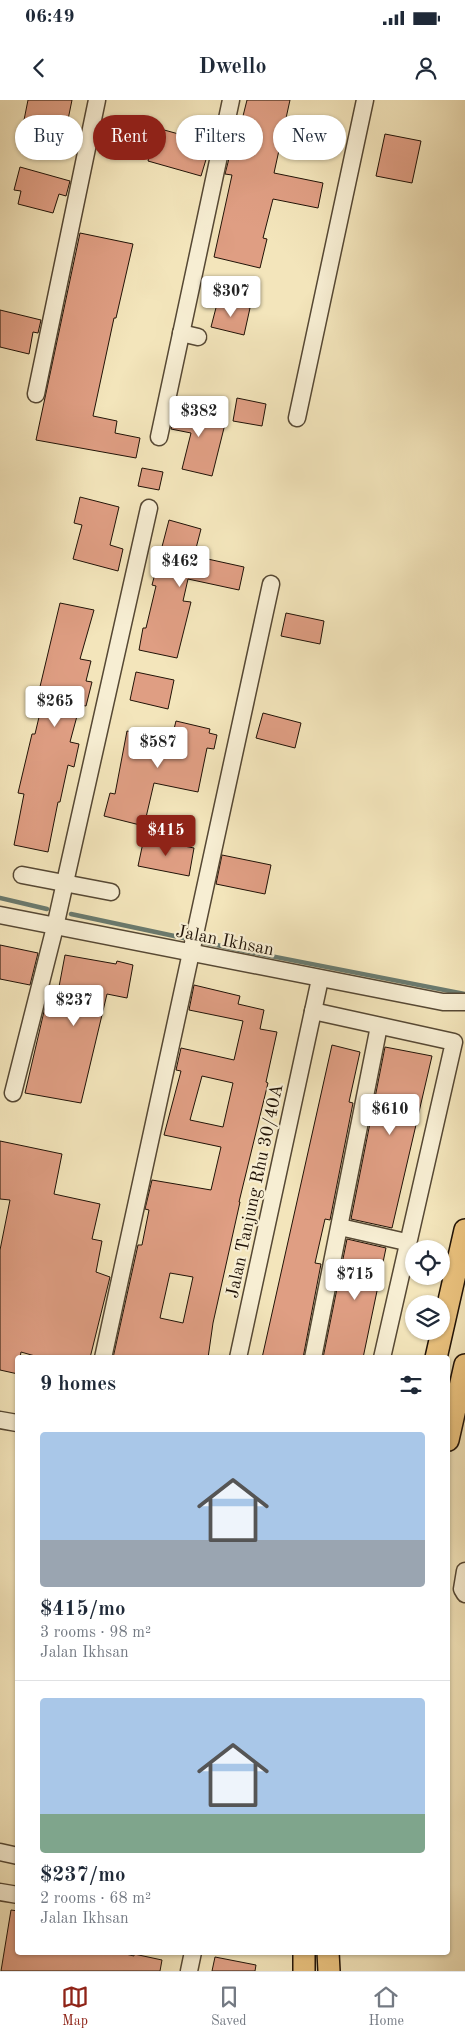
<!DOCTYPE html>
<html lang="en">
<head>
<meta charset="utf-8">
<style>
	body { margin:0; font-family:"Old Standard TT",serif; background:#f6f6f7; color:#1f2937; height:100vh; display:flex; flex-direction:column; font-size:19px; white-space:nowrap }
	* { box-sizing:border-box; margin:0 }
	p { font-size:16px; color:#747a83 }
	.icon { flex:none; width:28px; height:28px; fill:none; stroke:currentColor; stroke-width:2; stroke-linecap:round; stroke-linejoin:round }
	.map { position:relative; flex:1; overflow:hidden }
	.panel { position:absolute; left:15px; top:1255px; width:435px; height:600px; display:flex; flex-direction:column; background:#fff; border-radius:5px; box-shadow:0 1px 4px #0004 }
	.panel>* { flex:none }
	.banner { position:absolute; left:15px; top:15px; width:435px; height:45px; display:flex; gap:10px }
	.controls { position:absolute; left:405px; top:1140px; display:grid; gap:10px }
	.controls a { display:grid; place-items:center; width:45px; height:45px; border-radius:50%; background:#fff; box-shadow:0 1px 4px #0004; font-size:25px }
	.price { position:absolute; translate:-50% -42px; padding:0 11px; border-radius:5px; background:#fff; color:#222; font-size:16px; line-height:32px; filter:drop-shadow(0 1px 2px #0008) }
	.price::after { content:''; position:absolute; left:50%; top:30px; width:15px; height:11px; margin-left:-8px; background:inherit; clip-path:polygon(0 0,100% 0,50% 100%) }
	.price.on { background:#8f2418; color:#fff }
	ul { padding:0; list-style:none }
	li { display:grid; align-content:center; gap:10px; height:265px; padding:0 25px }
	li+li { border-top:1px solid #e0e1e3 }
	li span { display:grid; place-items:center; height:155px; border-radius:5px; color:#555 }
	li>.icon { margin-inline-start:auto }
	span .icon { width:90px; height:90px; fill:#fffc; stroke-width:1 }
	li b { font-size:21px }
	h2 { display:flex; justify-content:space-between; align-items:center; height:60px; padding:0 25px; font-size:21px }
	.pill { padding:0 18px; border-radius:22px; background:#fff; box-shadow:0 1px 4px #0004; font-size:18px; line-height:45px }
	.pill.on { background:#8f2418; color:#fff }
	.status { display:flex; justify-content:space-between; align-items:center; height:35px; padding:0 25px; background:#fff; direction:ltr }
	.status svg { height:14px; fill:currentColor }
	header { display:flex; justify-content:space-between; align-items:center; height:65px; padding:0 25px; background:#fff; font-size:22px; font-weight:600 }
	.dock { display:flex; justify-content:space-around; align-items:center; height:70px; border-top:1px solid #e0e1e3; background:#fff; font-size:14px; color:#747a83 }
	.dock a { display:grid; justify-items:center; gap:2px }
	.dock .on { color:#8f2418 }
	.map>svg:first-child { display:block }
</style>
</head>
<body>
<div class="status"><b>06:49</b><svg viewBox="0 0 49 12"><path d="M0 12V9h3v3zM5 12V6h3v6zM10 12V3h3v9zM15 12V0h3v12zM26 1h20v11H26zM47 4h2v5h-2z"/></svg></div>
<header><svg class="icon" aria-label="back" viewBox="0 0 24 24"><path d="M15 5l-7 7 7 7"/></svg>Dwello<svg class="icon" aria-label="person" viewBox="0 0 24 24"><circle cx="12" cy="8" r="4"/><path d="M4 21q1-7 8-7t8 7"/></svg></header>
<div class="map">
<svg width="465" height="1871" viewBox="0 0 465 1871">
	<rect width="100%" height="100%" fill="#f3e5bb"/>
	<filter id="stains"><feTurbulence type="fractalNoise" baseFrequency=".004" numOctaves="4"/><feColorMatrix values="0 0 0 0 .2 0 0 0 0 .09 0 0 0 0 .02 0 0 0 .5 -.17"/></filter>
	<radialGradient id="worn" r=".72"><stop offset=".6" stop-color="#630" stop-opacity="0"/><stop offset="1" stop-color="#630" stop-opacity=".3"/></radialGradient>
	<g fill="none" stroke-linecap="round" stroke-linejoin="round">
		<g stroke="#6a7a6e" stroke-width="4.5">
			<polyline points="0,798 47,809"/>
			<polyline points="71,814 240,850 465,894"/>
		</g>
	</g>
	<g fill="#df9e83" stroke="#211307" fill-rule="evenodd">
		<polygon points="28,0 72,0 63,44 21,35"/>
		<polygon points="247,0 290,0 274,73 323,83 318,108 273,99 263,138 267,139 260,168 214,157 232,75 225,74 233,43 236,44"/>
		<polygon points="157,28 211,43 201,76 148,61"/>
		<polygon points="385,34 421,41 412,83 376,76"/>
		<polygon points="20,67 70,81 66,96 59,94 53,113 18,104 21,91 14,90"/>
		<polygon points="80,133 133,144 116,218 114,218 93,316 117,321 115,333 140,338 136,358 36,340"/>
		<polygon points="218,200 250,208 244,235 211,227"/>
		<polygon points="0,210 41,220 38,233 33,232 29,254 0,247"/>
		<polygon points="237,298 266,304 262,326 233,321"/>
		<polygon points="176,303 198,308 197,313 226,320 212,376 182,369 191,333 171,329"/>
		<polygon points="142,368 163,372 159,390 138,386"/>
		<polygon points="80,397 119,407 110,445 123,449 118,471 73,459 82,425 74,423"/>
		<polygon points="169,420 201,429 194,456 244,467 239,490 188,479 183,501 191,502 177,558 139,550 143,528 146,528 156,486 152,485"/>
		<polygon points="60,503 94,510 80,559 91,561 86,581 92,582 86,606 80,605 70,642 79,644 74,667 68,665 60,702 58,702 48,752 14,745 24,694 18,693 32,634 35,634 44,596 38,595"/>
		<polygon points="286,513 324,521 320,544 281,536"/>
		<polygon points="136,572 174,580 168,609 130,600"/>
		<polygon points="263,613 301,623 295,648 256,638"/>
		<polygon points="176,621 210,629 209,633 217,635 214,649 207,648 198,692 154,683 144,726 104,716 110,693 115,694 127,631 171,641"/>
		<polygon points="144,738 194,748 189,776 138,766"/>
		<polygon points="222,755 271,765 265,794 216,784"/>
		<polygon points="0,845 38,853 30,885 0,879"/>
		<polygon points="65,855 116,864 117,861 133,865 127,898 107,894 81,1003 25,993 49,890 58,892"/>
		<path d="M 194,885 L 240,896 L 238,904 L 264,910 L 260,929 L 277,932 L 266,982 L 268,983 L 239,1102 L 240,1102 L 213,1223 L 208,1258 L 113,1258 L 138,1145 L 142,1145 L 149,1110 L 145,1109 L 152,1080 L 211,1090 L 221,1047 L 164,1035 L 181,971 L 176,970 L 181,948 L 234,960 L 243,921 L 189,910 ZM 202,976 L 233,983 L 223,1027 L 190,1020 ZM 170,1173 L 193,1177 L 183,1223 L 160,1218 Z"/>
		<polygon points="332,945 360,952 349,1002 353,1003 330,1120 325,1119 315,1163 321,1164 303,1258 262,1258"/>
		<polygon points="385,947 432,956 392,1128 351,1119"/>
		<polygon points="0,1041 62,1054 54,1094 100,1104 92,1139 102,1141 96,1172 110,1177 90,1258 42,1258 21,1252 20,1258 18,1258 18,1274 0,1270 0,1150 10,1100 0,1099"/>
		<polygon points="347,1139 386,1148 363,1258 323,1258"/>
		<polygon points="11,1810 18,1811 18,1852 117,1852 134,1856 134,1854 162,1860 160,1871 1,1871"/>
		<polygon points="215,1857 256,1865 255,1871 212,1871"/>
	</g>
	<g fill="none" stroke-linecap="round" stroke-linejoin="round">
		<g stroke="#564834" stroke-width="19">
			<g id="minor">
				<polyline points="181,233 198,237"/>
				<polyline points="36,294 97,0"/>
				<polyline points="297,318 365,0"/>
				<polyline points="159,337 231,0"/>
				<polyline points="22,775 111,792"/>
				<polyline points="0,815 443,902 465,902"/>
				<polyline points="313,911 454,942 382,1258"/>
				<polyline points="13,993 55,827 149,408"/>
				<polyline points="340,1127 406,1142"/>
				<polyline points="103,1258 271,484"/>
				<polyline points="238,1258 320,879"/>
				<polyline points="313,1258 379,926"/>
				<polyline points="0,1320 17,1323"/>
				<polyline points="465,1471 462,1489 465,1494"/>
				<polyline points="0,1752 18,1756"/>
				<polyline points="0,1792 18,1795"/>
				<polyline points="189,1871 193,1852"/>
			</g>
		</g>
		<g stroke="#211307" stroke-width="24">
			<g id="major">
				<polyline points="436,1258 465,1130"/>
				<polyline points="448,1340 465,1265"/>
				<polyline points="328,1852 329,1871"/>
				<polyline points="304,1871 304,1852"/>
			</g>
		</g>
		<use href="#minor" stroke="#f7eed3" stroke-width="16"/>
		<use href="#major" stroke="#eac27e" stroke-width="21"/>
	</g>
	<g text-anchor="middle" stroke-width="4.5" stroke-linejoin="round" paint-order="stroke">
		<g font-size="18" fill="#211307" stroke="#f7eed3">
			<text transform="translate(225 840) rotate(11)" y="6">Jalan Ikhsan</text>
			<text transform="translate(254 1091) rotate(-78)" y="6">Jalan Tanjung Rhu 30/40A</text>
		</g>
	</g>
	<rect width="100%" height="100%" filter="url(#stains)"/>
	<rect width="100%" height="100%" fill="url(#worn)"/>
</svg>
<div class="controls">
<a><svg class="icon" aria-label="locate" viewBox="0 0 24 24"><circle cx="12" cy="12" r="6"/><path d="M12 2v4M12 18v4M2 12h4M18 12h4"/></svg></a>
<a><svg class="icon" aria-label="layers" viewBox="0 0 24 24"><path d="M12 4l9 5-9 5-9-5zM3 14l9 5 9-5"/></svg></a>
</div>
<b class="price" style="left:231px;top:218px">$307</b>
<b class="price" style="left:199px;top:338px">$382</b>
<b class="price" style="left:180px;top:488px">$462</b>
<b class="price" style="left:55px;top:628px">$265</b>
<b class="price" style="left:158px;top:669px">$587</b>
<b class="price on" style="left:166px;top:757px">$415</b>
<b class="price" style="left:74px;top:927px">$237</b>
<b class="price" style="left:390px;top:1036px">$610</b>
<b class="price" style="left:355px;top:1201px">$715</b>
<div class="banner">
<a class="pill">Buy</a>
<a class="pill on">Rent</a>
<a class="pill">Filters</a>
<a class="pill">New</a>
</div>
<section class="panel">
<h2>9 homes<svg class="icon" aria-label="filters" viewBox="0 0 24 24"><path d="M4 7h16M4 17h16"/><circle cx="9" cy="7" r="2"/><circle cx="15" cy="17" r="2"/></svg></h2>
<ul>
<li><span style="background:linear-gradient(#a9c7e8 70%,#9aa5b1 0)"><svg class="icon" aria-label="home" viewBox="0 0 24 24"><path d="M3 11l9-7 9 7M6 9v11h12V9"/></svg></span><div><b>$415/mo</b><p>3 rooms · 98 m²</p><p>Jalan Ikhsan</p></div></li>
<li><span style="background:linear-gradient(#a9c7e8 75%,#7fa58c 0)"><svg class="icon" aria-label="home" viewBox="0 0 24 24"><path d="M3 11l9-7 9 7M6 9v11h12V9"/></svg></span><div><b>$237/mo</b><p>2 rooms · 68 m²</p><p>Jalan Ikhsan</p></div></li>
</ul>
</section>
</div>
<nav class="dock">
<a class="on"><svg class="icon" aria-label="map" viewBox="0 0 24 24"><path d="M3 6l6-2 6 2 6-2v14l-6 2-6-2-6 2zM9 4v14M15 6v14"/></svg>Map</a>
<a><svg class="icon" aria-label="saved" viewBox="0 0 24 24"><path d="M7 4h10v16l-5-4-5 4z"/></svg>Saved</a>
<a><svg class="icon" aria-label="home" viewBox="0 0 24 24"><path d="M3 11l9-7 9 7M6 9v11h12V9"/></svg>Home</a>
</nav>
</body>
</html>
